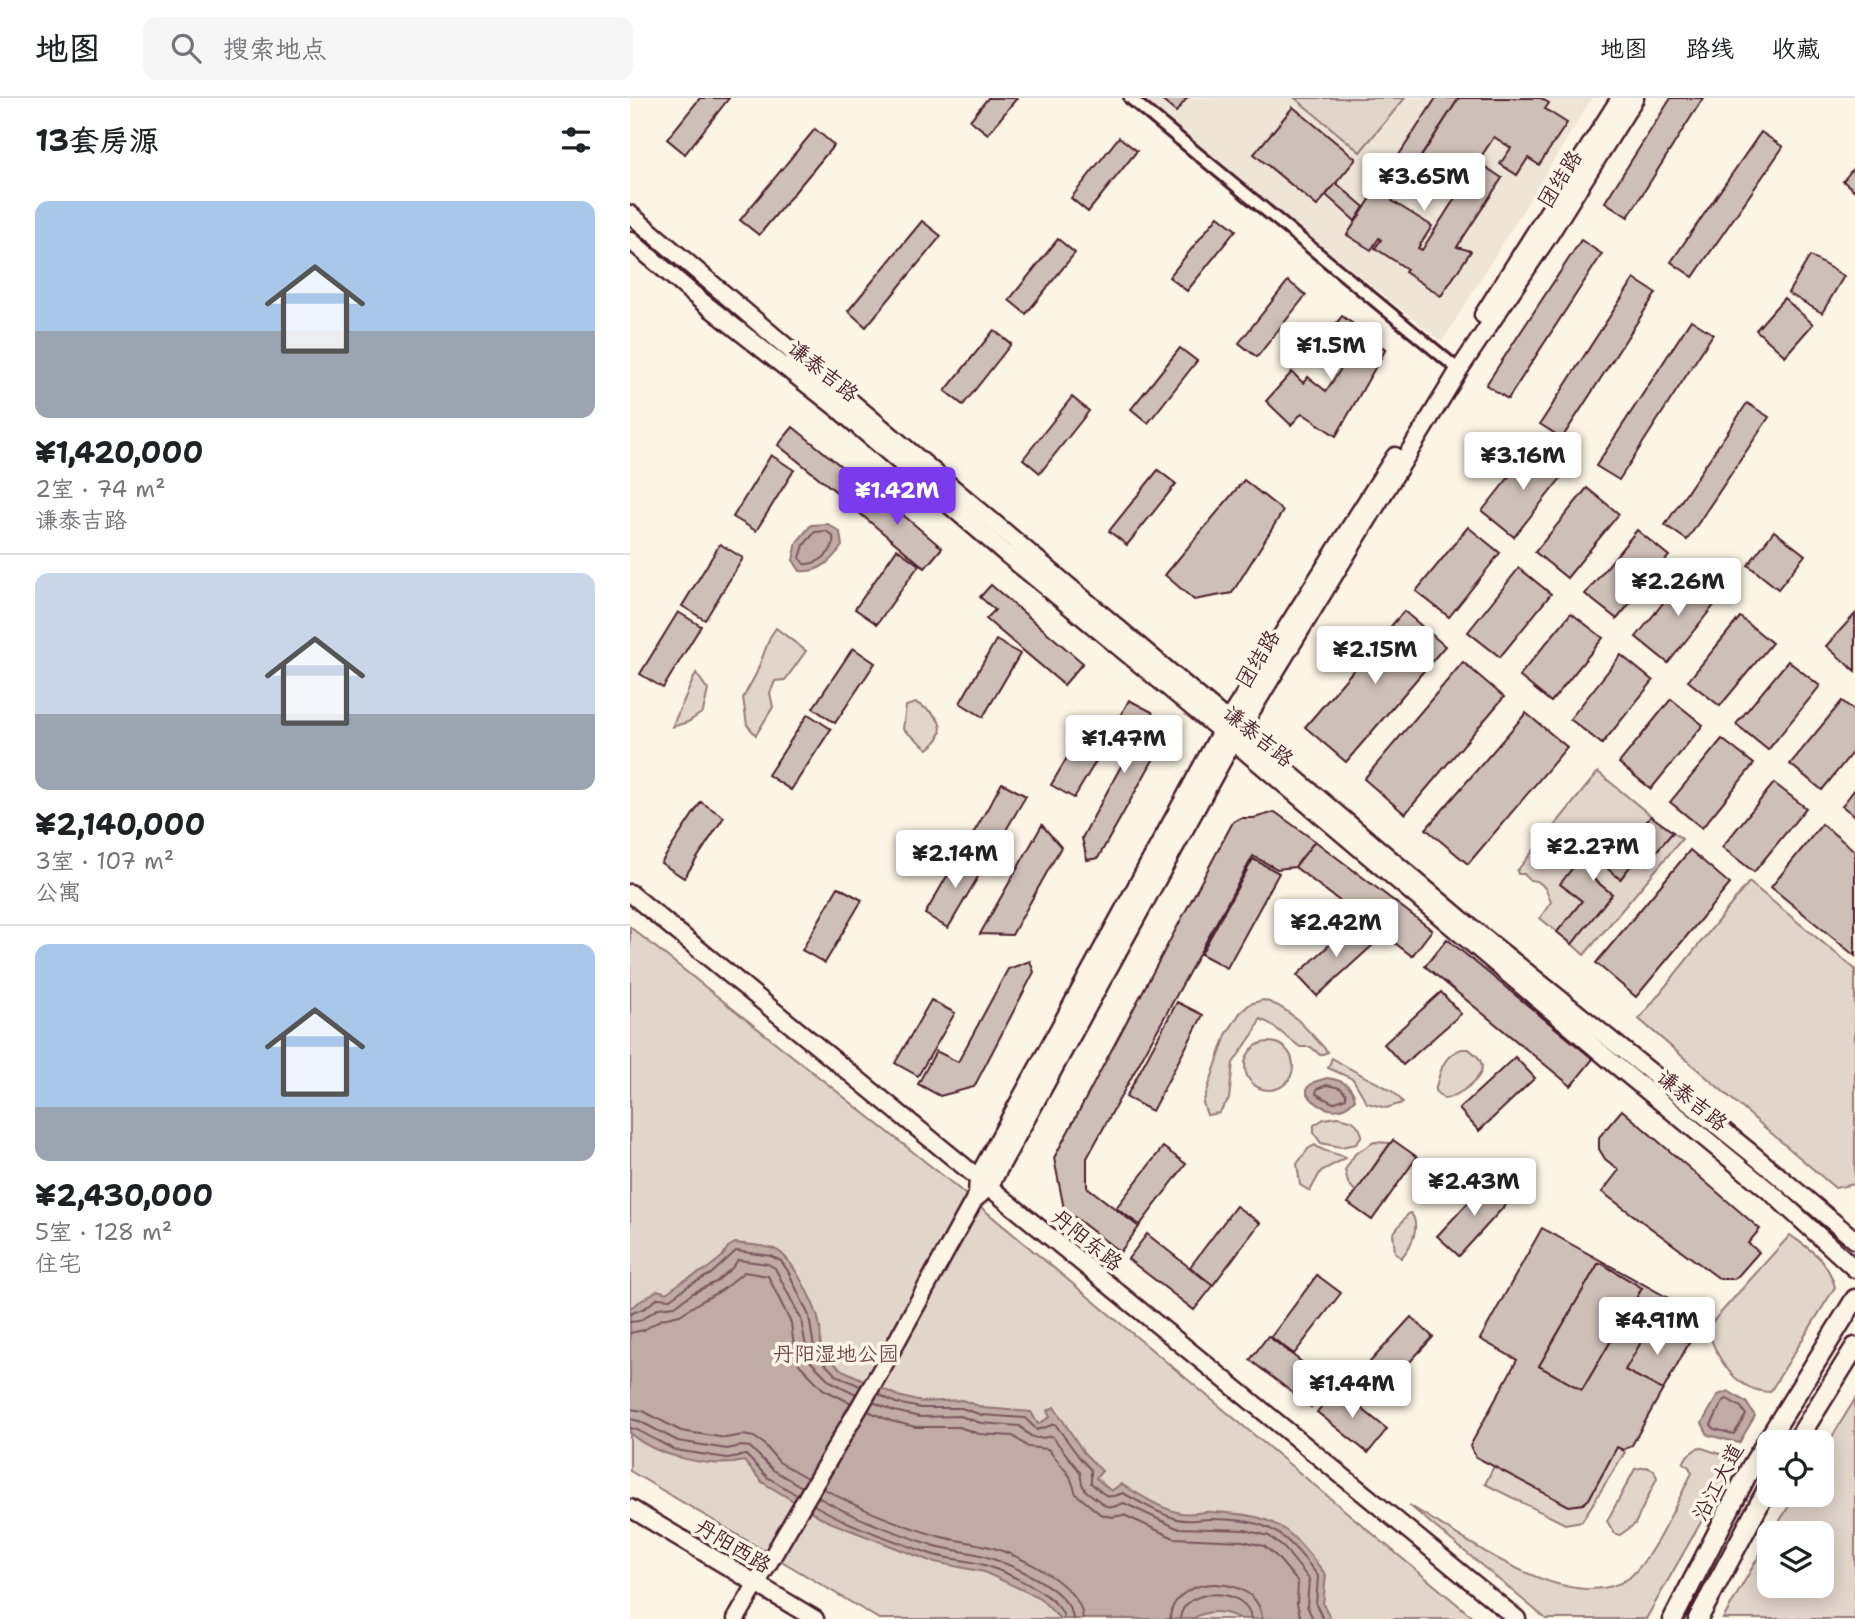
<!DOCTYPE html>
<html lang="zh">
<head>
<meta charset="utf-8">
<style>
	body { margin:0; font-family:"Shantell Sans","LXGW WenKai TC",sans-serif; background:#f6f6f6; color:#202124; height:100vh; display:flex; flex-direction:column; font-size:26px; white-space:nowrap }
	* { box-sizing:border-box; margin:0 }
	p { font-size:23px; color:#757577 }
	.icon { flex:none; width:38px; height:38px; fill:none; stroke:currentColor; stroke-width:2; stroke-linecap:round; stroke-linejoin:round }
	.map { position:relative; flex:1; overflow:hidden }
	.sheet { display:flex; flex-direction:column; background:#fff; width:630px }
	.sheet>* { flex:none }
	.tools { position:absolute; left:1127px; top:1332px; display:grid; gap:14px }
	.tools a { display:grid; place-items:center; width:77px; height:77px; border-radius:14px; background:#fff; box-shadow:0 4px 18px #0003; font-size:35px }
	.price { position:absolute; translate:-50% -60px; padding:0 16px; border-radius:7px; background:#fff; color:#222; font-size:23px; line-height:46px; filter:drop-shadow(0 2px 4px #0008) }
	.price::after { content:''; position:absolute; left:50%; top:42px; width:21px; height:16px; margin-left:-10px; background:inherit; clip-path:polygon(0 0,100% 0,50% 100%) }
	.price.selected { background:#7c3aed; color:#fff }
	ul { padding:0; list-style:none }
	li { display:grid; align-content:center; gap:14px; height:371px; padding:0 35px }
	li+li { border-top:2px solid #e0e0e0 }
	li span { display:grid; place-items:center; height:217px; border-radius:14px; color:#555 }
	li>.icon { margin-inline-start:auto }
	span .icon { width:126px; height:126px; fill:#fffc; stroke-width:1 }
	li b { font-size:30px }
	h2 { display:flex; justify-content:space-between; align-items:center; height:84px; padding:0 35px; font-size:30px }
	header { display:flex; align-items:center; gap:42px; box-sizing:border-box; height:98px; padding:0 35px; background:#fff; border-bottom:2px solid #e0e0e0 }
	header strong { font-size:33px }
	nav { display:flex; gap:38px; margin-inline-start:auto; font-size:24px }
	.search { width:490px; height:63px; background:#f6f6f6; display:flex; align-items:center; gap:18px; box-sizing:border-box; padding:0 24px; border-radius:14px; color:#757577; font-size:26px }
	main { display:flex; flex:1; min-height:0 }
	.map>svg:first-child { display:block }
</style>
</head>
<body>
<header>
<strong>地图</strong>
<div class="search"><svg class="icon" aria-label="search" viewBox="0 0 24 24"><circle cx="10" cy="10" r="6"/><path d="M15 15l6 6"/></svg>搜索地点</div>
<nav><a>地图</a><a>路线</a><a>收藏</a></nav>
</header>
<main>
<section class="sheet">
<h2>13套房源<svg class="icon" aria-label="filters" viewBox="0 0 24 24"><path d="M4 7h16M4 17h16"/><circle cx="9" cy="7" r="2"/><circle cx="15" cy="17" r="2"/></svg></h2>
<ul>
<li><span style="background:linear-gradient(#a9c7e8 60%,#9aa5b1 0)"><svg class="icon" aria-label="home" viewBox="0 0 24 24"><path d="M3 11l9-7 9 7M6 9v11h12V9"/></svg></span><div><b>¥1,420,000</b><p>2室 · 74 m²</p><p>谦泰吉路</p></div></li>
<li><span style="background:linear-gradient(#c9d6e8 65%,#9aa5b1 0)"><svg class="icon" aria-label="home" viewBox="0 0 24 24"><path d="M3 11l9-7 9 7M6 9v11h12V9"/></svg></span><div><b>¥2,140,000</b><p>3室 · 107 m²</p><p>公寓</p></div></li>
<li><span style="background:linear-gradient(#a9c7e8 75%,#9aa5b1 0)"><svg class="icon" aria-label="home" viewBox="0 0 24 24"><path d="M3 11l9-7 9 7M6 9v11h12V9"/></svg></span><div><b>¥2,430,000</b><p>5室 · 128 m²</p><p>住宅</p></div></li>
</ul>
</section>
<div class="map">
<svg width="1225" height="1521" viewBox="0 0 1225 1521">
	<rect width="100%" height="100%" fill="#fcf5e5"/>
	<filter id="ink" filterUnits="userSpaceOnUse"><feTurbulence type="fractalNoise" baseFrequency=".0143" numOctaves="2"/><feDisplacementMap in="SourceGraphic" scale="14" xChannelSelector="R" yChannelSelector="G"/><feConvolveMatrix kernelMatrix="1 2 1 2 8 2 1 2 1" color-interpolation-filters="sRGB"/></filter>
	<g filter="url(#ink)">
		<polygon fill="#eee5d7" points="508,0 962,0 812,244"/>
		<g fill="#e2d5ca" stroke="#967a7a" stroke-width="2">
			<polygon points="665,0 775,0 730,54"/>
			<polygon points="146,530 176,553 155,582 145,583 140,595 143,609 126,637 117,627 113,600 126,576 140,539"/>
			<polygon points="66,575 78,592 73,614 58,624 42,629"/>
			<path d="M 286,605 C 309,616 322,632 298,651 L 273,631 L 276,608 Z"/>
			<polygon points="968,674 1021,718 1003,742 1023,757 1043,734 1052,741 954,857 942,846 982,796 961,779 972,766 991,781 1006,761 972,734 952,758 921,732"/>
			<path d="M 915,738 L 946,766 L 930,786 L 952,803 L 927,834 L 910,820 L 921,804 C 917,793 913,782 900,782 L 894,776 L 888,776 L 887,773 Z"/>
			<polygon points="1119,784 1225,871 1225,1086 1205,1090 1009,921"/>
			<polygon points="0,829 317,1081 845,1521 249,1521 0,1373"/>
			<path d="M 633,902 C 661,909 679,934 698,954 L 690,957 L 681,949 L 670,949 L 639,925 L 630,921 L 625,933 L 603,965 L 599,1001 L 589,1015 L 577,1017 L 573,1005 L 596,937 L 610,915 L 620,906 Z"/>
			<circle cx="639" cy="968" r="24"/>
			<path d="M 832,951 L 839,951 C 843,955 849,958 851,964 C 857,980 827,999 814,1001 L 805,993 C 810,975 812,957 832,951 Z"/>
			<path d="M 702,960 C 712,966 722,972 732,977 C 747,986 763,989 773,1005 L 756,1010 L 737,1005 L 723,981 L 698,970 Z"/>
			<path d="M 707,1019 C 721,1021 728,1023 732,1037 L 726,1046 L 711,1049 L 691,1045 L 684,1035 L 684,1027 L 694,1021 Z"/>
			<polygon points="744,1044 760,1045 726,1094 718,1085 715,1072 725,1056"/>
			<path d="M 685,1047 C 693,1055 706,1054 716,1060 L 691,1073 L 680,1093 L 670,1087 L 667,1066 L 678,1051 Z"/>
			<path d="M 781,1115 C 791,1128 782,1148 771,1160 L 765,1154 L 763,1136 L 778,1116 Z"/>
			<path d="M 1160,1137 C 1182,1153 1197,1161 1205,1189 L 1140,1294 C 1105,1293 1087,1261 1077,1230 Z"/>
			<polygon points="1225,1301 1225,1521 1093,1521 1139,1440 1139,1488 1192,1488 1192,1435 1142,1435 1166,1397 1192,1396 1192,1355"/>
			<polygon points="987,1349 995,1354 952,1423 935,1426 855,1386 864,1368 938,1407 953,1406 959,1401"/>
			<path d="M 1069,1349 L 1093,1357 L 1100,1373 L 1016,1521 L 916,1521 L 779,1407 C 831,1437 940,1521 999,1480 C 1024,1459 1046,1405 1062,1375 L 1059,1369 L 1053,1365 L 1058,1357 Z"/>
			<polygon points="1016,1369 1024,1372 1027,1380 1005,1426 990,1437 984,1435 977,1423 1005,1371"/>
		</g>
		<g fill="#c0aca5" stroke="#917474" stroke-width="2">
			<path d="M 198,426 L 210,434 L 212,448 C 201,463 190,475 170,473 L 163,462 L 167,444 L 181,427 Z"/>
			<path d="M 697,980 C 711,982 722,986 725,1001 C 710,1019 690,1012 677,996 L 677,990 L 684,984 Z"/>
			<path d="M 105,1145 C 118,1147 132,1147 144,1151 C 162,1157 188,1211 190,1230 C 191,1237 190,1244 191,1252 L 210,1271 L 268,1298 L 292,1304 L 332,1302 L 354,1310 L 401,1314 L 408,1326 L 420,1319 L 417,1313 L 424,1309 L 454,1355 L 472,1373 L 466,1380 L 481,1393 L 491,1386 C 509,1396 530,1411 551,1415 C 561,1417 573,1413 583,1414 C 647,1417 658,1428 696,1477 L 693,1506 L 701,1521 L 611,1521 C 594,1512 578,1511 562,1521 L 430,1521 L 410,1500 L 354,1474 L 300,1463 L 197,1423 L 132,1384 L 114,1363 C 82,1371 24,1358 0,1335 L 0,1210 L 28,1192 L 36,1195 L 53,1183 L 77,1171 L 92,1159 L 98,1149 Z"/>
			<polygon points="1098,1293 1116,1304 1125,1318 1109,1345 1078,1337 1072,1325 1088,1297"/>
		</g>
		<g fill="none" stroke-linecap="round" stroke-linejoin="round">
			<g stroke="#79575c" stroke-width="2">
				<path d="M 196,433 L 203,438 C 206,453 189,467 174,466 L 170,460 L 174,447 L 185,434 Z"/>
				<polygon points="697,987 710,990 716,996 716,1000 703,1005 686,996 687,991"/>
				<polyline points="0,1216 15,1210 28,1200 40,1201 58,1188 81,1176 106,1153 141,1158 151,1163 158,1173 179,1218 185,1256 206,1277 230,1288"/>
				<polyline points="0,1224 9,1223 29,1210 45,1208 63,1195 86,1184 102,1170 108,1162 138,1166 145,1170 171,1221 178,1261 200,1283 226,1296"/>
				<polyline points="0,1235 14,1232 32,1221 50,1217 70,1204 92,1192 114,1174 138,1178 161,1225 165,1257 169,1266 193,1291 221,1305"/>
				<path d="M 248,1296 L 266,1305 L 291,1310 L 331,1310 L 352,1317 L 395,1320 L 407,1332 L 425,1326 L 449,1359 L 461,1372 L 461,1385 C 475,1397 476,1402 493,1395 C 510,1404 528,1416 547,1421 C 557,1424 569,1421 580,1421 C 639,1421 654,1433 688,1478 L 686,1507 L 693,1521"/>
				<polygon points="1097,1301 1111,1309 1116,1317 1104,1336 1084,1331 1081,1327 1093,1303"/>
				<path d="M 243,1304 L 264,1313 L 290,1319 L 330,1318 L 351,1325 L 390,1328 C 401,1341 406,1342 422,1338 L 450,1374 L 452,1386 L 456,1393 L 476,1408 L 483,1409 L 494,1405 L 547,1430 L 615,1432 L 639,1438 L 655,1451 L 679,1481 L 677,1508 L 683,1521"/>
				<polyline points="0,1311 13,1313 51,1333 96,1340 113,1337 124,1339 133,1345 149,1364 177,1380"/>
				<polyline points="238,1313 261,1323 286,1329 329,1329 349,1336 383,1338 398,1349 418,1351 440,1378 446,1396 470,1416 481,1419 494,1417 544,1440 613,1443 634,1448 647,1459 668,1484 667,1506 671,1521"/>
				<polyline points="0,1321 9,1323 48,1343 97,1351 111,1348 120,1349 143,1372 172,1389"/>
				<polyline points="0,1330 5,1331 45,1352 97,1360 116,1357 137,1379 167,1397"/>
				<path d="M 193,1390 C 224,1409 273,1428 308,1438 C 325,1443 343,1444 360,1449 C 389,1457 452,1487 453,1521"/>
				<path d="M 188,1399 C 223,1420 264,1434 302,1447 C 321,1453 342,1453 360,1460 C 384,1468 441,1492 443,1521"/>
				<path d="M 184,1407 C 219,1428 260,1441 298,1455 C 317,1462 338,1461 357,1468 C 377,1475 432,1498 434,1521"/>
				<path d="M 540,1521 C 542,1474 630,1475 632,1521"/>
				<path d="M 550,1521 C 553,1487 619,1489 621,1521"/>
			</g>
		</g>
		<g fill="#cfc0b7" stroke="#4a1f2b" stroke-width="2" fill-rule="evenodd">
			<polygon points="70,0 99,0 55,56 37,41"/>
			<polygon points="358,0 387,0 358,36 340,22"/>
			<polygon points="529,0 557,0 546,14"/>
			<polygon points="806,0 829,0 762,103 802,128 788,150 792,152 848,64 872,80 827,149 841,153 811,198 775,174 777,171 745,150 751,142 749,140 741,152 717,137"/>
			<polygon points="829,0 910,0 919,5 915,11 937,25 909,67 898,60 887,77 870,66 881,50 864,39 831,89 789,62"/>
			<polygon points="1041,0 1073,0 998,119 975,104"/>
			<polygon points="663,9 726,61 687,108 624,56"/>
			<polygon points="185,31 204,47 129,137 110,122"/>
			<polygon points="1131,34 1153,49 1063,179 1041,164"/>
			<polygon points="489,39 507,53 458,114 441,100"/>
			<polygon points="1225,68 1225,93 1213,83"/>
			<polygon points="706,85 734,109 725,123 696,97"/>
			<polygon points="588,118 606,132 557,193 539,179"/>
			<polygon points="292,123 311,138 236,229 218,213"/>
			<polygon points="428,141 445,155 396,216 379,202"/>
			<polygon points="951,142 972,156 878,301 856,287"/>
			<polygon points="1180,158 1214,178 1192,215 1158,195"/>
			<polygon points="1004,181 1026,195 932,340 910,326"/>
			<polygon points="658,183 676,197 627,259 609,245"/>
			<polygon points="1154,200 1183,226 1155,258 1126,232"/>
			<polygon points="712,218 736,235 734,239 756,251 706,338 672,315 661,327 636,303 662,274 673,285 678,279 696,293 720,257 695,239"/>
			<polygon points="1061,222 1083,236 989,382 966,368"/>
			<polygon points="364,232 381,246 333,307 315,293"/>
			<polygon points="550,250 567,263 518,325 501,311"/>
			<polygon points="442,299 459,313 410,375 393,361"/>
			<polygon points="1117,305 1139,319 1057,442 1035,427"/>
			<polygon points="163,329 223,378 209,396 148,347"/>
			<polygon points="903,349 935,375 884,439 852,413"/>
			<polygon points="141,357 164,372 126,433 103,419"/>
			<polygon points="528,372 546,386 497,447 479,433"/>
			<polygon points="614,382 653,413 602,495 564,502 535,477"/>
			<polygon points="239,388 312,450 295,470 221,408"/>
			<polygon points="957,390 989,416 937,480 905,454"/>
			<polygon points="838,429 870,455 819,519 786,493"/>
			<polygon points="1007,432 1039,458 987,521 955,496"/>
			<polygon points="1144,433 1175,457 1148,491 1118,467"/>
			<polygon points="90,446 113,460 75,522 52,508"/>
			<polygon points="267,451 289,467 247,526 225,511"/>
			<polygon points="889,470 921,496 870,559 838,534"/>
			<polygon points="1057,475 1089,501 1038,565 1006,539"/>
			<polygon points="361,487 453,565 434,587 356,521 365,512 350,499"/>
			<polygon points="774,513 815,548 716,664 675,629"/>
			<polygon points="48,514 71,528 33,590 10,576"/>
			<polygon points="941,515 973,540 921,604 889,578"/>
			<polygon points="1225,516 1225,573 1196,548"/>
			<polygon points="1110,519 1142,545 1090,608 1058,583"/>
			<polygon points="366,542 390,556 353,619 330,605"/>
			<polygon points="223,550 245,565 205,625 183,610"/>
			<polygon points="991,557 1023,583 972,646 940,621"/>
			<polygon points="1158,563 1190,588 1138,652 1106,626"/>
			<polygon points="833,564 874,599 775,716 734,681"/>
			<polygon points="1041,601 1073,627 1021,691 989,665"/>
			<polygon points="499,602 522,614 532,646 468,760 457,762 452,740 503,646 481,635"/>
			<polygon points="1212,603 1225,613 1225,651 1192,692 1160,666"/>
			<polygon points="896,615 937,649 838,766 796,731"/>
			<polygon points="178,616 201,631 161,692 138,677"/>
			<polygon points="458,624 481,638 444,700 421,687"/>
			<polygon points="1092,641 1124,666 1072,730 1040,704"/>
			<polygon points="372,685 396,698 359,761 336,748"/>
			<polygon points="1144,685 1176,710 1124,774 1092,749"/>
			<polygon points="1225,691 1225,718 1212,708"/>
			<polygon points="71,704 94,719 54,780 31,765"/>
			<polygon points="645,714 685,743 665,769 647,771 623,758 457,1060 457,1089 509,1129 490,1154 434,1111 424,1060 603,724 610,720 624,720"/>
			<polygon points="1021,718 1043,734 1023,757 1003,741"/>
			<polygon points="1192,726 1225,753 1225,858 1141,789"/>
			<polygon points="412,727 431,749 382,837 350,836"/>
			<polygon points="972,733 1006,761 990,781 972,766 961,779 982,796 942,846 927,834 952,803 930,786"/>
			<polygon points="685,743 802,832 782,858 665,769"/>
			<polygon points="1060,752 1100,786 1006,899 966,865"/>
			<polygon points="331,754 355,767 318,830 295,816"/>
			<polygon points="623,761 649,775 597,870 571,856"/>
			<polygon points="208,789 232,802 195,865 172,852"/>
			<polygon points="724,824 744,846 687,898 667,877"/>
			<polygon points="817,841 963,961 941,988 795,868"/>
			<polygon points="400,863 404,874 344,989 310,998 288,986 306,953 328,964 378,871"/>
			<polygon points="811,894 831,916 773,967 754,946"/>
			<polygon points="301,902 325,915 288,978 265,965"/>
			<polygon points="547,904 573,917 522,1013 496,999"/>
			<polygon points="885,959 905,980 849,1033 829,1011"/>
			<polygon points="992,1012 1130,1131 1118,1145 1129,1154 1109,1177 1104,1181 1090,1181 972,1094 989,1072 975,1061 969,1051 969,1039"/>
			<polygon points="763,1042 787,1059 742,1122 718,1105"/>
			<polygon points="533,1049 556,1066 510,1127 486,1110"/>
			<polygon points="860,1081 881,1101 829,1158 807,1138"/>
			<polygon points="606,1108 630,1125 583,1187 560,1169"/>
			<path d="M 912,1130 L 1069,1217 L 1069,1227 L 1002,1347 L 993,1352 L 987,1349 L 959,1401 L 953,1406 L 939,1408 L 846,1359 L 840,1348 L 887,1262 L 850,1241 ZM 968,1166 L 972,1166 L 1012,1190 L 952,1292 L 909,1268 Z"/>
			<polygon points="517,1136 583,1188 564,1212 498,1161"/>
			<polygon points="968,1166 972,1166 1012,1190 952,1292 909,1268"/>
			<polygon points="687,1177 711,1195 664,1256 641,1239"/>
			<polygon points="781,1219 803,1239 751,1295 729,1276"/>
			<polygon points="1022,1225 1059,1245 1033,1292 995,1272"/>
			<polygon points="638,1238 699,1285 681,1309 620,1262"/>
			<polygon points="706,1290 757,1331 738,1355 687,1314"/>
		</g>
		<g fill="none" stroke-linecap="round" stroke-linejoin="round">
			<g stroke="#4a1f2b" stroke-width="16">
				<polyline id="street" points="500,0 829,272"/>
			</g>
			<g stroke="#4a1f2b" stroke-width="21">
				<g id="secondary">
					<polyline points="0,116 837,826 1120,1054 1225,1142"/>
					<polyline points="0,142 70,202 207,310 375,455 603,643 982,964 1144,1097 1225,1171"/>
					<polyline points="853,217 990,0"/>
					<polyline points="0,795 887,1521"/>
					<polyline points="347,1098 348,1079 590,635 765,358"/>
					<polyline points="0,1410 185,1521"/>
					<polyline points="106,1521 251,1272 344,1102 359,1089 603,643 829,272 918,139 1005,0"/>
				</g>
			</g>
			<g stroke="#4a1f2b" stroke-width="23">
				<g id="primary">
					<polyline points="1166,1344 1225,1249"/>
					<polyline points="1043,1521 1121,1369 1225,1201"/>
					<polyline points="1068,1521 1139,1388"/>
				</g>
			</g>
			<use href="#street" stroke="#fcf5e5" stroke-width="10"/>
			<use href="#secondary" stroke="#fcf5e5" stroke-width="16"/>
			<use href="#primary" stroke="#fcf5e5" stroke-width="18"/>
		</g>
	</g>
	<g text-anchor="middle" stroke-width="7" stroke-linejoin="round" paint-order="stroke">
		<g font-size="21" fill="#4a1f2b" stroke="#fcf5e5">
			<text transform="translate(930 81) rotate(-58)" y="7">团结路</text>
			<text transform="translate(193 273) rotate(39)" y="7">谦泰吉路</text>
			<text transform="translate(628 561) rotate(-59)" y="7">团结路</text>
			<text transform="translate(628 638) rotate(39)" y="7">谦泰吉路</text>
			<text transform="translate(1062 1002) rotate(39)" y="7">谦泰吉路</text>
			<text transform="translate(457 1142) rotate(39)" y="7">丹阳东路</text>
			<text transform="translate(1088 1384) rotate(-62)" y="7">沿江大道</text>
			<text transform="translate(103 1448) rotate(31)" y="7">丹阳西路</text>
		</g>
		<g font-size="21" fill="#704c53" stroke="#fcf5e5">
			<text x="206" y="1263">丹阳湿地公园</text>
		</g>
	</g>
</svg>
<div class="tools">
<a><svg class="icon" aria-label="locate" viewBox="0 0 24 24"><circle cx="12" cy="12" r="6"/><path d="M12 2v4M12 18v4M2 12h4M18 12h4"/></svg></a>
<a><svg class="icon" aria-label="layers" viewBox="0 0 24 24"><path d="M12 4l9 5-9 5-9-5zM3 14l9 5 9-5"/></svg></a>
</div>
<b class="price" style="left:794px;top:115px">¥3.65M</b>
<b class="price" style="left:701px;top:284px">¥1.5M</b>
<b class="price" style="left:893px;top:394px">¥3.16M</b>
<b class="price selected" style="left:267px;top:429px">¥1.42M</b>
<b class="price" style="left:1048px;top:520px">¥2.26M</b>
<b class="price" style="left:745px;top:588px">¥2.15M</b>
<b class="price" style="left:494px;top:677px">¥1.47M</b>
<b class="price" style="left:963px;top:785px">¥2.27M</b>
<b class="price" style="left:325px;top:792px">¥2.14M</b>
<b class="price" style="left:706px;top:861px">¥2.42M</b>
<b class="price" style="left:844px;top:1120px">¥2.43M</b>
<b class="price" style="left:1027px;top:1259px">¥4.91M</b>
<b class="price" style="left:722px;top:1322px">¥1.44M</b>
</div>
</main>
</body>
</html>
